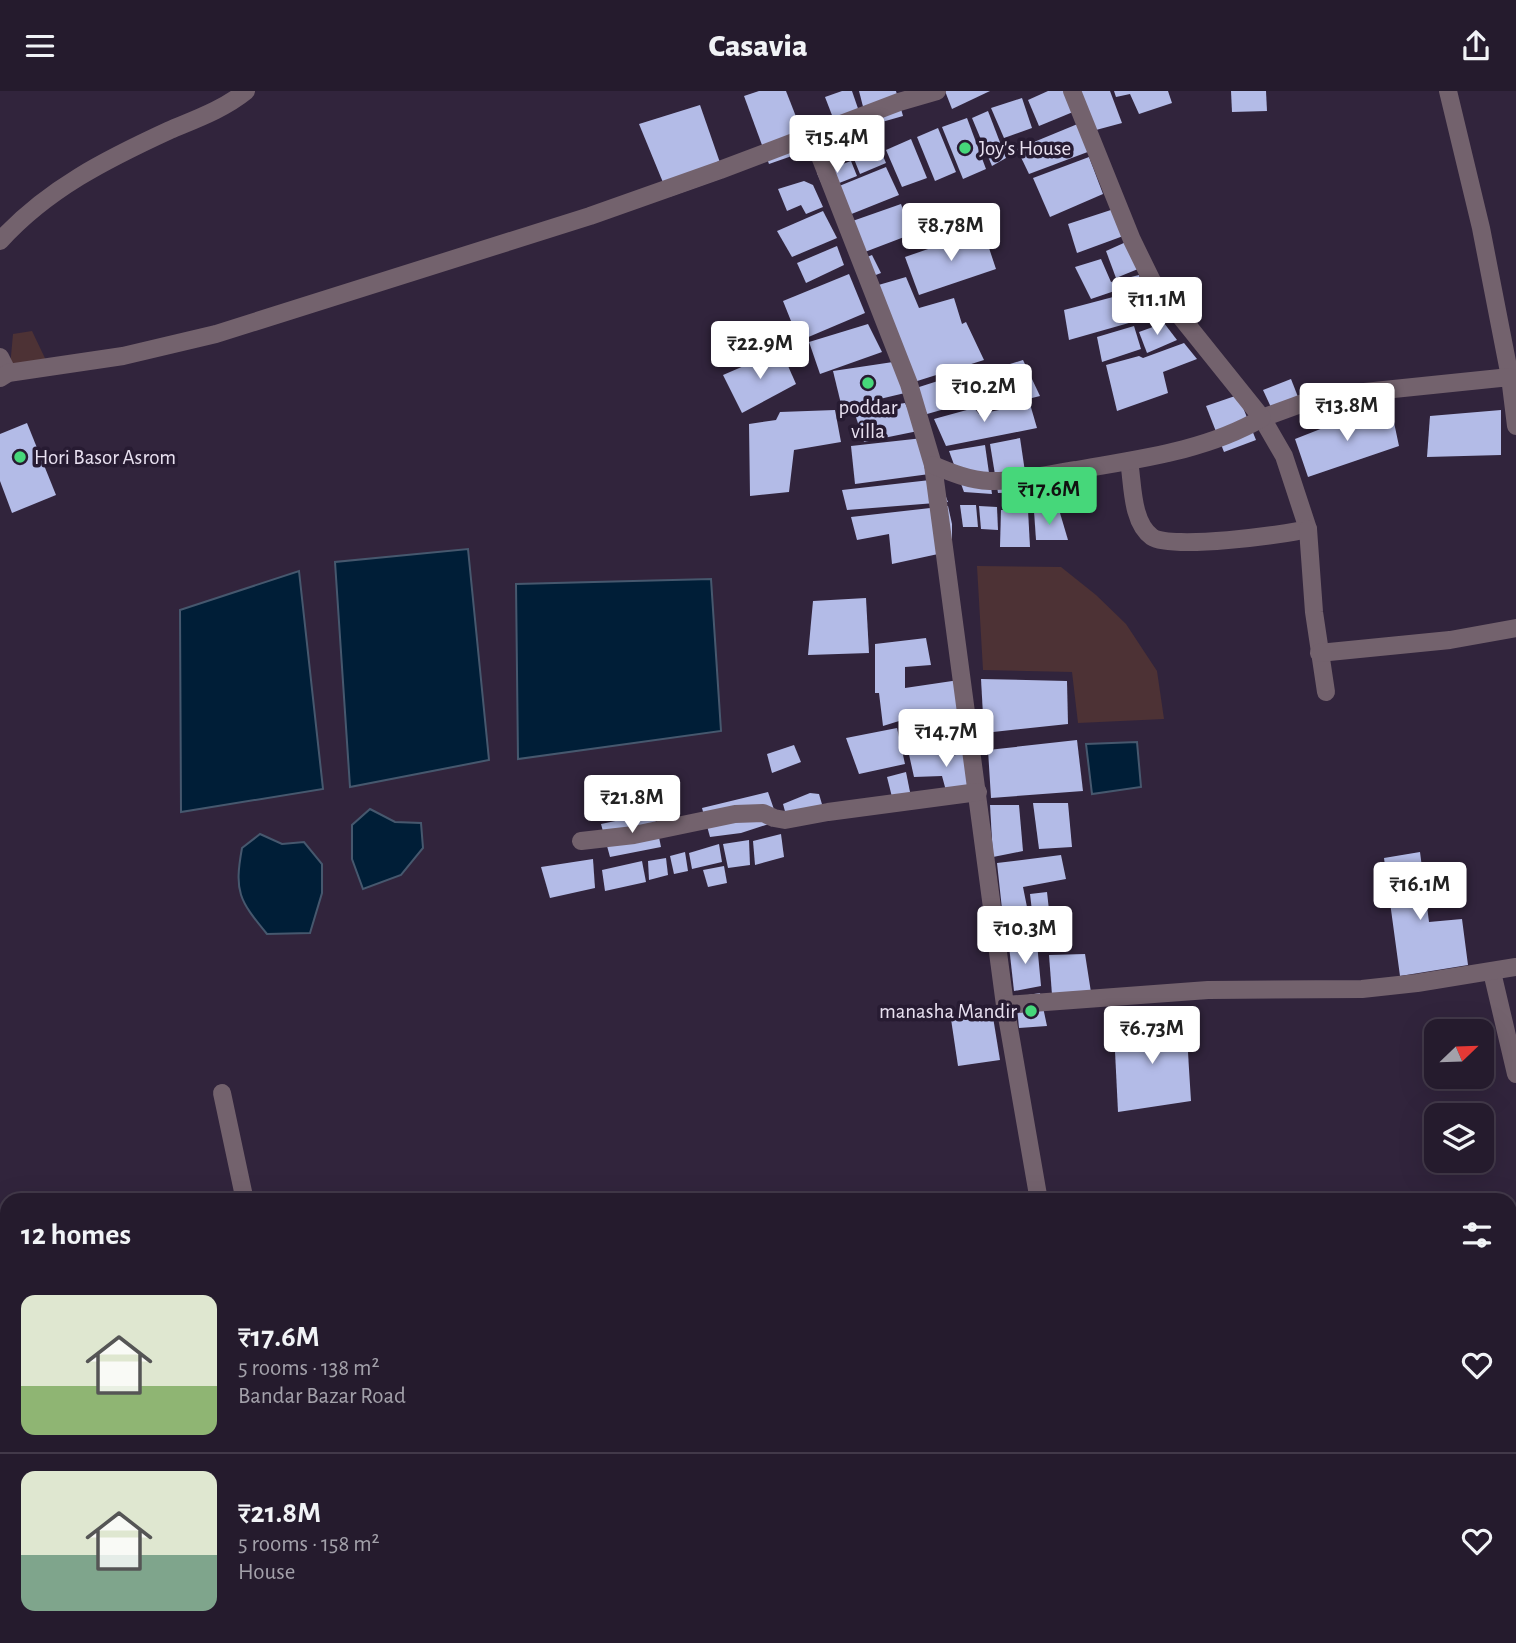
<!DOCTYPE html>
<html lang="en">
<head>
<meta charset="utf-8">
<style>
	body { margin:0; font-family:"Alegreya Sans",sans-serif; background:#2d2435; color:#f1f3f6; height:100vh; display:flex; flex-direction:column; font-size:26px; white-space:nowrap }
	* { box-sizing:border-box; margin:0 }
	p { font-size:23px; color:#a3a1aa }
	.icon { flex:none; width:38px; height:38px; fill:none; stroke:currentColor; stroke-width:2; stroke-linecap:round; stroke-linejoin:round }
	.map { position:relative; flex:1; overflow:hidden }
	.details { position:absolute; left:0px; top:1102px; width:1517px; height:450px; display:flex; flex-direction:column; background:#251b2d; border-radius:21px 21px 0 0; box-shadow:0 7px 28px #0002,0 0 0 2px #423949 }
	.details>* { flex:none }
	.needle { width:46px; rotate:67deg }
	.buttons { position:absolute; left:1424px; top:928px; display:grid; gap:14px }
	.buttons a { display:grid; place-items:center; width:70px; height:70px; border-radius:14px; background:#251b2d; box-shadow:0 7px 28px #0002,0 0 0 2px #423949; font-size:35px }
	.price { position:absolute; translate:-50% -60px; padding:0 16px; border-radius:7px; background:#fff; color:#222; font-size:23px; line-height:46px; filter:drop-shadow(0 2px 4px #0008) }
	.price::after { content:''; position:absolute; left:50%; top:42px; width:21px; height:16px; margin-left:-10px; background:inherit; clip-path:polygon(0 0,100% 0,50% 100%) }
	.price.active { background:#46d77a; color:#111 }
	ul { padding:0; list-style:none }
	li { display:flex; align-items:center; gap:21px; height:175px; padding:0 21px }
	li+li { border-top:2px solid #423949 }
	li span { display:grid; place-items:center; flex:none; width:196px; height:140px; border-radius:14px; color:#555 }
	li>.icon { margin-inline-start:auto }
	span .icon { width:84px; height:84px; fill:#fffc; stroke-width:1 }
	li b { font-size:30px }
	h2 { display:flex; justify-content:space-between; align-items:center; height:84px; padding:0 21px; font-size:30px }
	header { display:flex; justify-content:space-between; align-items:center; height:91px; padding:0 21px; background:#251b2d; font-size:32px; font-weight:800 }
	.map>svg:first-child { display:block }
</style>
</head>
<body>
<header><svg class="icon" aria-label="menu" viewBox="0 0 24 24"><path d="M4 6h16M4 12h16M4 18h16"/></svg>Casavia<svg class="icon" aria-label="share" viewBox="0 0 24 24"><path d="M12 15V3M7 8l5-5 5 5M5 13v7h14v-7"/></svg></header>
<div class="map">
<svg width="1516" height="1552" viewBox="0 0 1516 1552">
	<rect width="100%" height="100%" fill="#31243c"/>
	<g fill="#4d3235">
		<polygon points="32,240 53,284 9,287 13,243"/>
		<polygon points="977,475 1061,476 1096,504 1126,533 1157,580 1164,628 1078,632 1072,581 983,579"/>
	</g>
	<g fill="#001e37" stroke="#46586e" stroke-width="2">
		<polygon points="468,458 489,669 350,696 335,471"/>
		<polygon points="299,480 323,698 181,721 180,519"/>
		<polygon points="711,488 721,640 518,668 516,493"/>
		<polygon points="1137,651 1141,696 1092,703 1086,653"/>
		<polygon points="370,718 395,731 421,732 423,757 401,784 363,798 352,768 352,734"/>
		<path d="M 260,743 L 282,753 L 304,751 L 322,773 L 322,802 L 310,842 L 267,843 C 239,809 234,801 242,757 Z"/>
	</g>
	<g fill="#b3bbe7">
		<polygon points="759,0 786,0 809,59 769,73 744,5"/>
		<polygon points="842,0 852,0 864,35 840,45 825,6"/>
		<polygon points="859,0 896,0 903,25 868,35"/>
		<polygon points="945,0 990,0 952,18"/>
		<polygon points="1048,0 1064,0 1073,21 1039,35 1028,9"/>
		<polygon points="1080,0 1110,0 1122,32 1096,39"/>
		<polygon points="1114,0 1168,0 1172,12 1139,23 1130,3 1116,6"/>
		<polygon points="1231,0 1266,0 1267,20 1232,21"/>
		<polygon points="1022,7 1032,37 1004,47 991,17"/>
		<polygon points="700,14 725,86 669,106 639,33"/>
		<polygon points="988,20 1006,67 992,75 972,27"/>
		<polygon points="967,27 986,78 963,88 942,36"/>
		<polygon points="1080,32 1093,59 1029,83 1017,58"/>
		<polygon points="938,37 956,81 935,90 917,46"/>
		<polygon points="911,48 927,87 902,96 886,59"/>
		<polygon points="880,58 886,72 860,83 854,68"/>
		<polygon points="1089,66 1103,103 1050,126 1033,87"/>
		<polygon points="851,70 857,85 824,98 817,82"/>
		<polygon points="886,76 899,104 839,128 827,100"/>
		<polygon points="804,90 813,94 823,116 806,123 801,114 787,120 778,98"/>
		<polygon points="901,113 912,143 857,164 844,133"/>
		<polygon points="1117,117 1126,144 1077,162 1068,133"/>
		<polygon points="823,120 837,147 792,166 777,140"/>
		<polygon points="983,139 996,178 919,204 905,166"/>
		<polygon points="1126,151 1138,178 1116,187 1106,160"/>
		<polygon points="837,155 844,174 806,192 797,172"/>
		<polygon points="872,164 881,182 865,188 857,170"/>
		<polygon points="1101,168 1111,191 1139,184 1141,191 1091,208 1075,176"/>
		<polygon points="849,183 865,222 799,250 783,210"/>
		<polygon points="906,186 919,217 954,207 962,233 966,231 984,269 914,291 875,195"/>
		<polygon points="1147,197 1157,224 1069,249 1064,219"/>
		<polygon points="1164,232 1177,249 1147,262 1139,241"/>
		<polygon points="868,233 882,261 820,283 809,251"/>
		<polygon points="1134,235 1141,258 1102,271 1097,246"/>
		<polygon points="1184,252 1197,268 1163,281 1168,302 1117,320 1106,274 1139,265 1143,267"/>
		<polygon points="781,259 796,293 742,322 723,284"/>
		<polygon points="1023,269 1040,305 1004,314 994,278"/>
		<polygon points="893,271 905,302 842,317 833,280"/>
		<polygon points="991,273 998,303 927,323 916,297"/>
		<polygon points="1291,288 1302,316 1276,327 1263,299"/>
		<polygon points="1238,304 1256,349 1224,361 1206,315"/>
		<polygon points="905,312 918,340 864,351 854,320"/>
		<polygon points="1030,313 1037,337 946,355 934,328 974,317 979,323"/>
		<polygon points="835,319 841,351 794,359 789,401 750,405 749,333 776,329 780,321"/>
		<polygon points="1501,319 1501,364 1427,366 1430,325"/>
		<polygon points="1392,322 1399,355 1308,386 1295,348 1351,326 1368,327"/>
		<polygon points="27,332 56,404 12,422 0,390 0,343"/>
		<polygon points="923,347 937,382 855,393 851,355"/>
		<polygon points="1020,347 1028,401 998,402 990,353"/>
		<polygon points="985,354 992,403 964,401 949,360"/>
		<polygon points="939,388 948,411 847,419 842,399"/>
		<polygon points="960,414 976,414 978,436 963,436"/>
		<polygon points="948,415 952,433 952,460 892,473 889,443 857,449 851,426"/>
		<polygon points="979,415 997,416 998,439 981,438"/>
		<polygon points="1001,419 1028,419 1030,456 1000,456"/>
		<polygon points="1034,420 1060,422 1068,449 1036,449"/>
		<polygon points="866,507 869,562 808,564 813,510"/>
		<polygon points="926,547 931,574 905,576 905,597 959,589 968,646 914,652 912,626 883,635 879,602 875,602 875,553"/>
		<polygon points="981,588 1067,590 1068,633 984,642"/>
		<polygon points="897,637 905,673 859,683 846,647"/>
		<polygon points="1077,649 1083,700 991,707 988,659"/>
		<polygon points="948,653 951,665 972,661 975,707 948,707 942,685 914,686 908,659"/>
		<polygon points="794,654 801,671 772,682 767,663"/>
		<polygon points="906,681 913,716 895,718 887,686"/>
		<polygon points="768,701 778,730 741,742 710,746 702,717"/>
		<polygon points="810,702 819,703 826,727 786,724 783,713"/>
		<polygon points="1033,712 1068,712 1072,756 1039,758"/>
		<polygon points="990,714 1019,714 1023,760 993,766"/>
		<polygon points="654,722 661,756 610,766 601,733"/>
		<polygon points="781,743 784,766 755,774 753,750"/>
		<polygon points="749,749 750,774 728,777 723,753"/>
		<polygon points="719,753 722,771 692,778 689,762"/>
		<polygon points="685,761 688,780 674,783 670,765"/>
		<polygon points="1420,761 1429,831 1462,828 1468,874 1400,885 1384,767"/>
		<polygon points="1061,764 1066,788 1023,796 1027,816 1002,818 997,772"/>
		<polygon points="666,767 668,784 649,789 648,770"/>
		<polygon points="593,768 595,797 550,807 541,776"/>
		<polygon points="642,770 646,791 605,800 602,779"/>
		<polygon points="724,775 727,792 708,796 703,779"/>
		<polygon points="1047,801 1052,846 1005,850 1007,822 1019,821 1020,837 1034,837 1030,803"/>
		<polygon points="1037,852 1041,895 1014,900 1009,855"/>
		<polygon points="1085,863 1093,914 1053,917 1049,864"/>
		<polygon points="1040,902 1047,935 1019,937 1016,906"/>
		<polygon points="992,920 1000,969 958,975 951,928"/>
		<polygon points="1186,929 1191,1010 1118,1021 1114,940"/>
		<polygon points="7,1158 7,1205 0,1205 0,1160"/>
		<polygon points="1119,1545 1172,1545 1174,1552 1121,1552"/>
		<polygon points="1179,1545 1210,1545 1210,1546 1181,1552"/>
		<polygon points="1293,1545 1320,1545 1321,1552 1293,1552"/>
	</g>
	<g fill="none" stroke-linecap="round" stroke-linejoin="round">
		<g stroke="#73626d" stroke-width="18">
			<polyline points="1448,0 1481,137 1510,286 1516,286"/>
			<polyline points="812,45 909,293 933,374 1005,914 1039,1110"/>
			<path d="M 0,150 C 47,98 107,68 170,39 C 196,28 224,18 246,0"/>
			<polyline points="0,266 8,282"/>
			<polyline points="0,287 8,282 123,265 216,243 590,125 720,79 899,11 937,0"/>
			<path d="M 1129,370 C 1133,392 1131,431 1152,446 C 1171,459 1283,444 1308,438 L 1284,365 L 1262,327 L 1306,311 L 1345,303 L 1510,286 L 1516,335"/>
			<path d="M 933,374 C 952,382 969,389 990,390 C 1018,391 1048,383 1076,379 C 1138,368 1206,360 1262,327 L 1152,190 L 1132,149 L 1072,0"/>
			<polyline points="1308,438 1314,521 1326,601"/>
			<polyline points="1319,562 1450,549 1516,537"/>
			<polyline points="581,750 634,744 735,723 763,722 774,727 785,729 828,721 978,701"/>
			<polyline points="1492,881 1516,983"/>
			<polyline points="1005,914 1208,899 1362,898 1417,892 1516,876"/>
			<polyline points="222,1002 245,1110"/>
			<polyline points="1510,1284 1516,1283"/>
			<polyline points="0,1325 7,1327"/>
			<polyline points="1510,1436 1516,1435"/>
			<polyline points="0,1522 4,1552"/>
			<polyline points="198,1545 199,1552"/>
			<polyline points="359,1545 360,1552"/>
			<polyline points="1101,1545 1103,1552"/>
			<polyline points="1387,1545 1389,1552"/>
		</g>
	</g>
	<g fill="#46d77a" stroke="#271b32" stroke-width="2.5">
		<circle cx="965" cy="57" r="7"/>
		<circle cx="868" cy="292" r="7"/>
		<circle cx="20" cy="366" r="7"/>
		<circle cx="1031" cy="920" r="7"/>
	</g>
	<g text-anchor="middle" stroke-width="7" stroke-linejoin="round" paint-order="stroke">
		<g font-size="21" fill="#e8e0f0" stroke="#271b32" text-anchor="start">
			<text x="979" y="64">Joy's House</text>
			<text x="868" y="323" text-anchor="middle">poddar<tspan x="868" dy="24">villa</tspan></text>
			<text x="34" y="373">Hori Basor Asrom</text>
			<text x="1017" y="927" text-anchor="end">manasha Mandir</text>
		</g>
	</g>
</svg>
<div class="buttons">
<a><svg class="needle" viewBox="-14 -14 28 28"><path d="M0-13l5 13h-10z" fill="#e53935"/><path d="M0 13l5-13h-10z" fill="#a3a1aa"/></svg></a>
<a><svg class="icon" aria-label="layers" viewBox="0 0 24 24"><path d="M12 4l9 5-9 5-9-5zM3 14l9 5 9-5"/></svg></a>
</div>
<b class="price" style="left:837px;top:84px">₹15.4M</b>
<b class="price" style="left:951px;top:172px">₹8.78M</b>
<b class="price" style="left:1157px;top:246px">₹11.1M</b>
<b class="price" style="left:760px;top:290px">₹22.9M</b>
<b class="price" style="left:984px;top:333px">₹10.2M</b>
<b class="price" style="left:1347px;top:352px">₹13.8M</b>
<b class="price active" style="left:1049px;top:436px">₹17.6M</b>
<b class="price" style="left:946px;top:678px">₹14.7M</b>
<b class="price" style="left:632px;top:744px">₹21.8M</b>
<b class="price" style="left:1420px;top:831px">₹16.1M</b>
<b class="price" style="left:1025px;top:875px">₹10.3M</b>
<b class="price" style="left:1152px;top:975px">₹6.73M</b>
<section class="details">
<h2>12 homes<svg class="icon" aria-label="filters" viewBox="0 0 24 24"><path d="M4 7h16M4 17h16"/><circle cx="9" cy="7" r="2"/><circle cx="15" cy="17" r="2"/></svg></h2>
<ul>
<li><span style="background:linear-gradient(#dfe7d0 65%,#8fb573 0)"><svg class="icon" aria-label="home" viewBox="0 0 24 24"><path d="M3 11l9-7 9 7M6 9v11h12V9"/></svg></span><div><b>₹17.6M</b><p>5 rooms · 138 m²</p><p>Bandar Bazar Road</p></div><svg class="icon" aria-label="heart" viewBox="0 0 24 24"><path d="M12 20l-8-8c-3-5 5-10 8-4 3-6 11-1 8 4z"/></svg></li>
<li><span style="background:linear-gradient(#dfe7d0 60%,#7fa58c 0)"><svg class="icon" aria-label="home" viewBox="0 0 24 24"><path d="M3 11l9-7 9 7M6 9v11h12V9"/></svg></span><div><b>₹21.8M</b><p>5 rooms · 158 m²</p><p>House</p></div><svg class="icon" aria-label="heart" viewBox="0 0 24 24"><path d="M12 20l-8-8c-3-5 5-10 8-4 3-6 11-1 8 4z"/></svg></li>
</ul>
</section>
</div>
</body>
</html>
